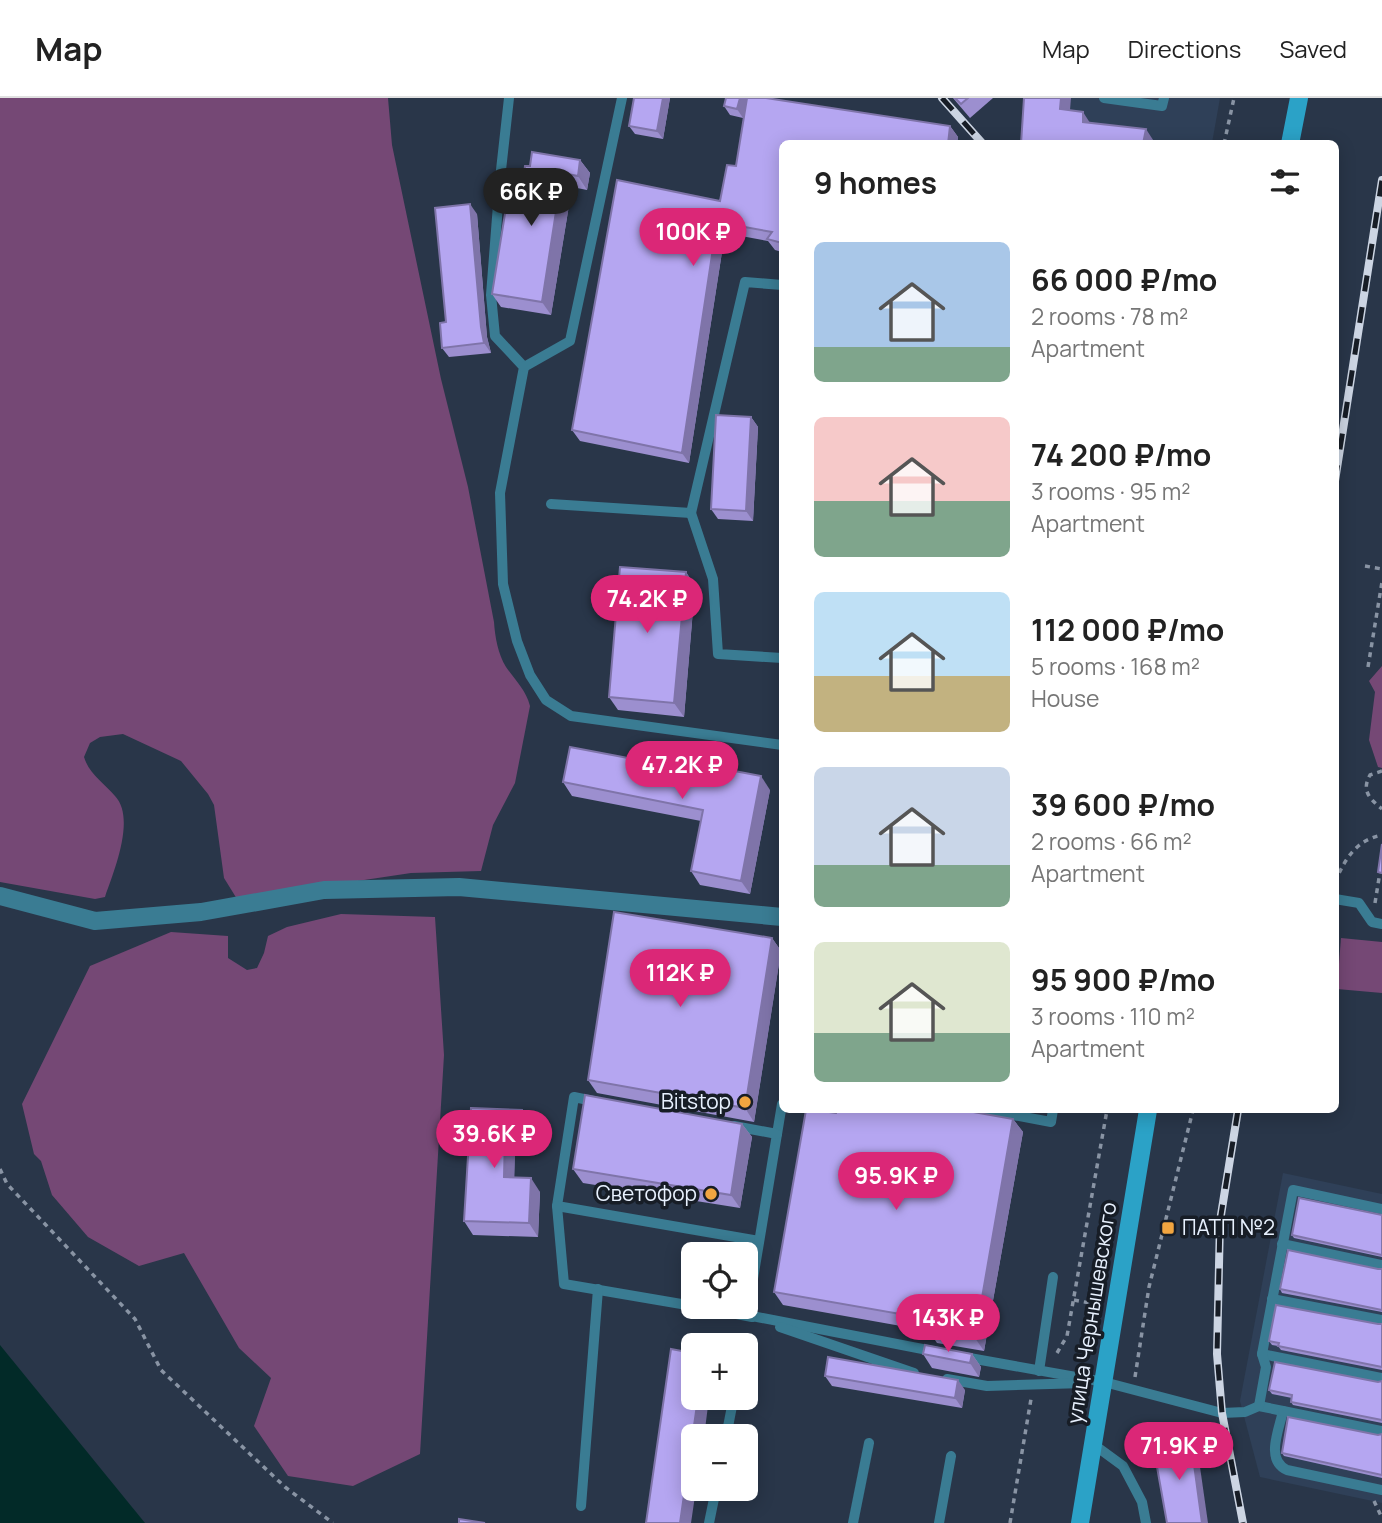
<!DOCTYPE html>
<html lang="en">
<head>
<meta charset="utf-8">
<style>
	body { margin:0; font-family:Manrope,sans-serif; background:#f6f6f6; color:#222; height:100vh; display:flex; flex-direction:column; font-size:26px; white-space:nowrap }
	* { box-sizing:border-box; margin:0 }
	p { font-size:23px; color:#767676 }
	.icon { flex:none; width:38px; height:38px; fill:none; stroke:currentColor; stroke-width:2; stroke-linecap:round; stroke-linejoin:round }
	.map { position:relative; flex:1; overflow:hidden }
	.sheet { position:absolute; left:779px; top:42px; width:560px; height:973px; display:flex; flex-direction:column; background:#fff; border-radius:10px; box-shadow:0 4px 18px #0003 }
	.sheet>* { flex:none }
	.buttons { position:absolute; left:681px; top:1144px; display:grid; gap:14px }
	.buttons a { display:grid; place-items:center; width:77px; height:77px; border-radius:10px; background:#fff; box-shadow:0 4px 18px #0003; font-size:35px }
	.price { position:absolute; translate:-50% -60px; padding:0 16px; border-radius:24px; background:#db2777; color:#fff; font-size:23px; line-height:46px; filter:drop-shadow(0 2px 4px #0008) }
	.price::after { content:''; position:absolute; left:50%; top:42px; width:21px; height:16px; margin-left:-10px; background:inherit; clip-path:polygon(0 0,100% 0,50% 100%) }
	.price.current { background:#222; color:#fff }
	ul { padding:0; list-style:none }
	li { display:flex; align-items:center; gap:21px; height:175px; padding:0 35px }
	li span { display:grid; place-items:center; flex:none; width:196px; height:140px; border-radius:10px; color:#555 }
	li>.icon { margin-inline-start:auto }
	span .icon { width:84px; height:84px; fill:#fffc; stroke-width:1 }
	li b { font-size:30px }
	h2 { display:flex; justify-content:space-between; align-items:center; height:84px; padding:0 35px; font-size:30px }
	header { display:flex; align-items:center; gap:42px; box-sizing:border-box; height:98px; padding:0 35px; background:#fff; border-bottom:2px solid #e0e0e0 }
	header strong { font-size:33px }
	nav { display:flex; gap:38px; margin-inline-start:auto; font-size:24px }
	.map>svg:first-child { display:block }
</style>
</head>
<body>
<header>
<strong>Map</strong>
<nav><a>Map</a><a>Directions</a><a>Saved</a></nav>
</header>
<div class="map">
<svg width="1382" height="1425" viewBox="0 0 1382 1425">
	<rect width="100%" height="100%" fill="#293649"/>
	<g fill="#2f4058">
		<polygon points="1035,0 1220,0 1212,45 1031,46"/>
		<polygon points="1283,1075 1382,1096 1382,1405 1260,1379 1240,1303"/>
	</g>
	<g fill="#754875">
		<path d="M 0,0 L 388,0 L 392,47 L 441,281 L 468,389 L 494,524 C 495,539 498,556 506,569 C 515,582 526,592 530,608 L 515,685 L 493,727 L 481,773 L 411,775 L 237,801 L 224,780 L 214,707 L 208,696 L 181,663 L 123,636 L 100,639 L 90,645 L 84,659 C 89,676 104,685 115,698 C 136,720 114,773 105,799 L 95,801 L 0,784 Z"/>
		<polygon points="1382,568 1382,670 1378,669 1369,642 1375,594 1369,583"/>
		<polygon points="341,816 435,819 444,957 420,1356 353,1388 288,1378 254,1328 271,1280 239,1250 184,1155 139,1168 88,1139 52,1097 41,1063 34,1056 22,1006 90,868 171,834 228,838 228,860 247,872 257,870 264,855 268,838 287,829"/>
		<polygon points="1341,840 1382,844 1382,895 1337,891"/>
	</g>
	<polygon fill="#022a28" points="0,1247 145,1425 0,1425"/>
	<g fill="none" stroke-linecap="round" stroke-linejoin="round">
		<g stroke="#8994a4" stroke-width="3.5" stroke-dasharray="5 5" stroke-linecap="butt">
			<polyline points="1224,46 1234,0"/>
			<polyline points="1365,468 1382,471"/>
			<polyline points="1368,569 1382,484"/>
			<path d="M 1382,673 L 1370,677 C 1361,693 1370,701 1382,711"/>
			<path d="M 1335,784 C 1345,761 1356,742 1382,737"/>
			<polyline points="1375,805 1380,774"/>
			<polyline points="0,1071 7,1086 135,1221 161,1272 285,1389 333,1425"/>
			<polyline points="1074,1202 1100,1207"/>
			<polyline points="1057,1255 1067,1238 1107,1012"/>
			<polyline points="1135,1279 1149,1189 1193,1012"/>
			<polyline points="1374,1403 1382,1420"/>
			<polyline points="1010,1425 1031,1301"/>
		</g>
		<g stroke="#3a7c93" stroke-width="10">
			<polyline points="509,0 500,81 491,197 495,238 524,269 500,395 503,486 517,543 530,577 546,602 571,618 782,647"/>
			<polyline points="1104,0 1162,8 1164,0"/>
			<polyline points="524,269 570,243 622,0"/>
			<polyline points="551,406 691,415 745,184 782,187"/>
			<polyline points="691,415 713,481 718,556 782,560"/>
			<polyline points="1335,801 1359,805 1372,824 1382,826"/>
			<polyline points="598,1004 574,999 557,1108 759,1143"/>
			<polyline points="782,1006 747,1217 938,1254"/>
			<polyline points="986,1012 1051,1024 1053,1012"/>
			<polyline points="734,1028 777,1036"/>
			<polyline points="557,1108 564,1186 693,1208"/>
			<polyline points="1282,1146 1382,1167"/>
			<polyline points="1272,1201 1382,1222"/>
			<polyline points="701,1209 752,1219"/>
			<polyline points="780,1229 914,1275"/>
			<polyline points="1262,1256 1382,1280"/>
			<path d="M 964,1259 L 1104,1284 L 1222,1315 L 1245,1314 L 1259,1308 L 1283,1313 C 1279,1332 1265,1362 1287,1372 L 1382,1392"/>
			<polyline points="1039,1273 1053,1179"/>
			<polyline points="947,1281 987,1288 1084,1285"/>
			<polyline points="1259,1308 1266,1269 1262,1256 1293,1092 1382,1111"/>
			<polyline points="1283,1313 1382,1333"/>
			<polyline points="726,1339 733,1303"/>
			<polyline points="1093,1346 1123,1368 1142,1404 1146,1425"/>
			<polyline points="581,1408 598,1191"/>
			<polyline points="709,1425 716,1391"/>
			<polyline points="853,1425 869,1345"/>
			<polyline points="939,1425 951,1358"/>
		</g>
		<polyline stroke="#3a7c93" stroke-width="18" points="0,798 95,823 201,814 324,792 459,789 782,819"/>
		<g stroke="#2ba2c7" stroke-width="18">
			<polyline points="1290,46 1299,0"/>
			<polyline points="1080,1425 1148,1012"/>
		</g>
		<g stroke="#ccd5e3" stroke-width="8">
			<g id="rail">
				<polyline points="942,0 983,46"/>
				<polyline points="1335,383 1382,82"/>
				<polyline points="1238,1012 1220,1123 1217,1256 1222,1315 1243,1425"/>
			</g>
		</g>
		<use href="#rail" stroke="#171d26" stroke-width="5" stroke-dasharray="16" stroke-linecap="butt"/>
	</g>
	<g fill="#9c8fcf">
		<polygon points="670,0 663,41 635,36 629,28"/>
		<polygon points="726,0 766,0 950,28 958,39 957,46 782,46 782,154 775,152 768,143 725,135 689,365 580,343 572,332 617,82 720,103 727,67 736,68 745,10 743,20 730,17 724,8"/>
		<polygon points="953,0 993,0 970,20"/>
		<polygon points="580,62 590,75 587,92 572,89 551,217 501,209 492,196 522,93 530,68"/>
		<polygon points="477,116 487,239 491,255 449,259 442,250 446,224"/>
		<polygon points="751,319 758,329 753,423 718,421 711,411"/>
		<polygon points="686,474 695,488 684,619 618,612 609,599"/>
		<polygon points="563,684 770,692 750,796 700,787 691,773 701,723 572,698"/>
		<polygon points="772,840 781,853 754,1024 597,995 588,982"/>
		<polygon points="471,1010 531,1025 531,1050 515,1050 514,1080 540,1094 538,1139 473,1137 464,1123"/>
		<polygon points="836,1015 1013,1021 1023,1034 984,1253 937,1245 929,1233 783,1207 774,1194"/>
		<polygon points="742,1026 752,1039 740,1110 583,1085 573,1071"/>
		<polygon points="1382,1117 1382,1159 1294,1140 1292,1137"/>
		<polygon points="1378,1171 1382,1171 1382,1214 1282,1195 1280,1191"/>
		<polygon points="1378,1226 1382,1226 1382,1272 1281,1252 1278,1248 1272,1247 1269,1243"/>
		<polygon points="923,1256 972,1256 981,1269 979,1279 932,1270"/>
		<polygon points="825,1278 965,1292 962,1310 832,1288"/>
		<polygon points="1382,1283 1382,1325 1293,1307 1291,1304 1292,1300 1272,1296 1269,1292"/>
		<polygon points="1382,1336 1382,1380 1284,1358 1282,1355"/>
	</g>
	<g fill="#7f74a9">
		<polygon points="663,0 670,0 663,41 657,33"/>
		<polygon points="740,0 747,0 743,20 737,11"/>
		<polygon points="1061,0 1071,0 1069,24 1060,11"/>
		<polygon points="1083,14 1092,28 1083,24"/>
		<polygon points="950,28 958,39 957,46 948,46"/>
		<polygon points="1146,31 1155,45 1155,46 1143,46"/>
		<polygon points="580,62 590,75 587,92 578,78"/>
		<polygon points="562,75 572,89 551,217 542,204"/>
		<polygon points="470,106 477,116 487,239 491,255 484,245 481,229"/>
		<polygon points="717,124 725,135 689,365 682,355"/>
		<polygon points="751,319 758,329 753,423 746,413"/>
		<polygon points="686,474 695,488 684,619 674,605"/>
		<polygon points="761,678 770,692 750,796 741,783"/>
		<polygon points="772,840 781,853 754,1024 745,1010"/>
		<polygon points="522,1012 531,1025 531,1050 522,1037"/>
		<polygon points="1013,1021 1023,1034 984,1253 975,1240"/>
		<polygon points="742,1026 752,1039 740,1110 731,1097"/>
		<polygon points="505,1037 515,1050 514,1093 504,1079"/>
		<polygon points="531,1080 540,1094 538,1139 529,1125"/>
		<polygon points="972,1256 981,1269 979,1279 970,1265"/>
		<polygon points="958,1282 965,1292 962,1310 955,1300"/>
		<polygon points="698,1300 709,1300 704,1339 693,1339 693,1391 696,1391 691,1425 680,1425"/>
		<polygon points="1190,1337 1197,1348 1208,1425 1202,1425"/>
	</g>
	<g fill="#b5a6f1" stroke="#7f74a9" stroke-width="2">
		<polygon points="634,0 663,0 657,33 629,28"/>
		<polygon points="726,0 740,0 737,11 724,8"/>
		<polygon points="747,0 766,0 950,28 948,46 782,46 782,145 767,141 772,134 717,124 682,355 572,332 617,82 720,103 727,67 736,68"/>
		<polygon points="955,0 968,0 961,6"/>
		<polygon points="1024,0 1061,0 1060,11 1083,14 1083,24 1146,31 1143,46 1021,46"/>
		<polygon points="532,54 580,62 578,78 562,75 542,204 492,196 509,91 522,93 525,68 530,68"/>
		<polygon points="470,106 481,229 484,245 442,250 440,225 446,224 435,110"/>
		<polygon points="716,317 751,319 746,413 711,411"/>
		<polygon points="620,469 686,474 674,605 609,599"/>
		<polygon points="570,649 707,675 708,668 761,678 741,783 691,773 703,712 563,684"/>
		<polygon points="1382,746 1382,775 1378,774"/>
		<polygon points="614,814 772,840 745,1010 588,982"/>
		<polygon points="585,997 742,1026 731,1097 573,1071"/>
		<polygon points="471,1010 522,1012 522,1037 505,1037 504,1079 531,1080 529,1125 464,1123"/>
		<polygon points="806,1012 814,1012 836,1015 837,1012 962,1012 1013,1021 975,1240 927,1231 929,1221 774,1194"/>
		<polygon points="1299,1100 1382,1117 1382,1157 1292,1137"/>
		<polygon points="1288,1152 1378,1171 1382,1171 1382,1212 1280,1191"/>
		<polygon points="1276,1207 1378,1226 1382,1226 1382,1269 1278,1248 1279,1245 1269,1243"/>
		<polygon points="925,1247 972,1256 970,1265 923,1256"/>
		<polygon points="671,1251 693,1255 693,1300 698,1300 680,1425 646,1425"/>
		<polygon points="828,1259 958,1282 955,1300 825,1278"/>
		<polygon points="1275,1264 1378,1284 1382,1283 1382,1322 1291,1304 1292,1297 1269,1292"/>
		<polygon points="1288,1319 1378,1337 1382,1336 1382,1377 1282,1355"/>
		<polygon points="1190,1337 1202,1425 1167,1425 1154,1352 1170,1350 1170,1342"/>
		<polygon points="459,1421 485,1425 459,1425"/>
	</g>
	<g fill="#f1a540" stroke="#171d26" stroke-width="2.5">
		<circle cx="745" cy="1004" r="7"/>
		<circle cx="711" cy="1096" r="7"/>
		<rect x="1161" y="1123" width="14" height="14" rx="3.5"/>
	</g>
	<g text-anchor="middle" stroke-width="7" stroke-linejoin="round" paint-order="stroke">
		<g font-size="21" fill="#e8f1fe" stroke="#171d26" text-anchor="end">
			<text x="731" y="1011">Bitstop</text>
			<text x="697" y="1103">Светофор</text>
			<text x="1182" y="1137" text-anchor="start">ПАТП №2</text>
		</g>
		<g font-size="21" fill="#e8f1fe" stroke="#171d26">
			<text transform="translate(1092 1215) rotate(-81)" y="7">улица Чернышевского</text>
		</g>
	</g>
</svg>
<div class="buttons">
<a><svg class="icon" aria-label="locate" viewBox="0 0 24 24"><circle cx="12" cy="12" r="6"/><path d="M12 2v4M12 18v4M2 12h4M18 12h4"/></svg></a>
<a>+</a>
<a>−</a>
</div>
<b class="price current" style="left:531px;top:130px">66K ₽</b>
<b class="price" style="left:693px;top:170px">100K ₽</b>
<b class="price" style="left:647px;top:537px">74.2K ₽</b>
<b class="price" style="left:682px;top:703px">47.2K ₽</b>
<b class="price" style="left:680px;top:911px">112K ₽</b>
<b class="price" style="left:494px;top:1072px">39.6K ₽</b>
<b class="price" style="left:896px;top:1114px">95.9K ₽</b>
<b class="price" style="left:948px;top:1256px">143K ₽</b>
<b class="price" style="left:1179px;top:1384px">71.9K ₽</b>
<section class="sheet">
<h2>9 homes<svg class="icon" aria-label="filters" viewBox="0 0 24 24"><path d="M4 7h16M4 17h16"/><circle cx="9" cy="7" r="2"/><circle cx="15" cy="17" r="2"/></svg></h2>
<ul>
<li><span style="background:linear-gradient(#a9c7e8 75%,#7fa58c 0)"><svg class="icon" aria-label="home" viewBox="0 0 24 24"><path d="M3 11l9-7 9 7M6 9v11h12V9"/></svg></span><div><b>66 000 ₽/mo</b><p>2 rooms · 78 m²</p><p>Apartment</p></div></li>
<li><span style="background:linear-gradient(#f6c9c9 60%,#7fa58c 0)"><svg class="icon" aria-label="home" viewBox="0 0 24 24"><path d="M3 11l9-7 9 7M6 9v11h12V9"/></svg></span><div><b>74 200 ₽/mo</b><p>3 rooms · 95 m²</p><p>Apartment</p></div></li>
<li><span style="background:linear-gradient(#bfe0f5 60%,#c2b280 0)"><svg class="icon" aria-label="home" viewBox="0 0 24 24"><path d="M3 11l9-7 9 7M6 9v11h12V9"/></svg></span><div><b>112 000 ₽/mo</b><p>5 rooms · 168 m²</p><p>House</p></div></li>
<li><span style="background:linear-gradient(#c9d6e8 70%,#7fa58c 0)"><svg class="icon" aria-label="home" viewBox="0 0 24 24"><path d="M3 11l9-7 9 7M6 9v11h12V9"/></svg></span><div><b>39 600 ₽/mo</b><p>2 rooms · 66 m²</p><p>Apartment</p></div></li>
<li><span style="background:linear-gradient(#dfe7d0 65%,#7fa58c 0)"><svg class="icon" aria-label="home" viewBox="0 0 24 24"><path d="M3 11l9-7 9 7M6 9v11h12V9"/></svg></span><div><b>95 900 ₽/mo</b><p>3 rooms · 110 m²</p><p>Apartment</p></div></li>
</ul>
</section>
</div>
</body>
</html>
